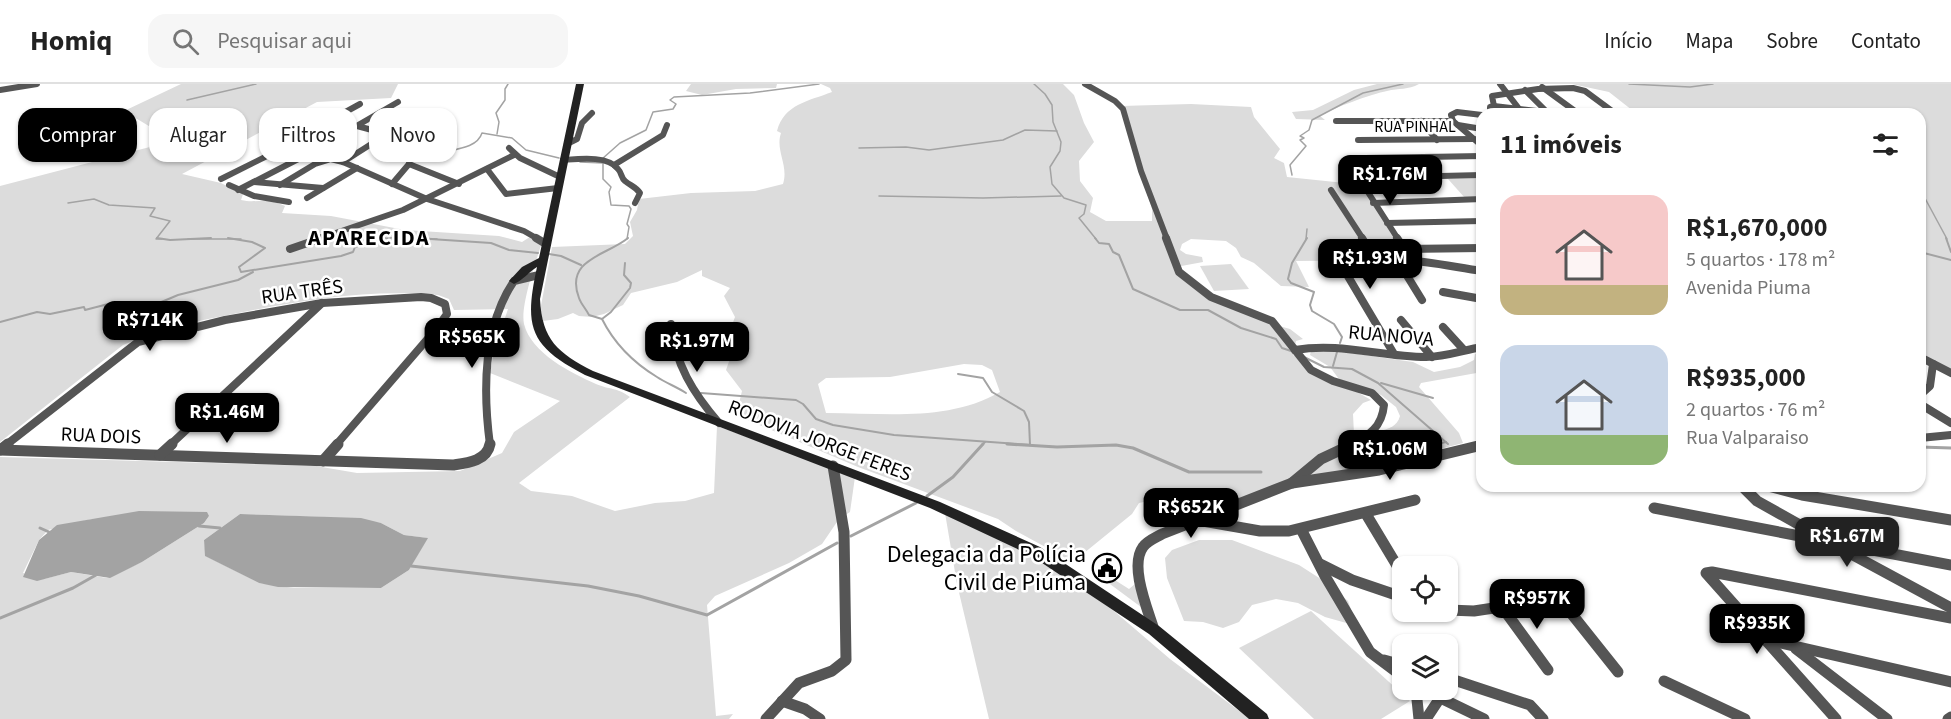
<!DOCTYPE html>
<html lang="pt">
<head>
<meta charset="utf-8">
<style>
	body { margin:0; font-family:"Source Sans 3",sans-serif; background:#f6f6f6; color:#222; height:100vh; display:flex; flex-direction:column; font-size:22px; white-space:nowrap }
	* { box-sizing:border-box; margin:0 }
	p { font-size:20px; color:#767676 }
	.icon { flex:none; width:33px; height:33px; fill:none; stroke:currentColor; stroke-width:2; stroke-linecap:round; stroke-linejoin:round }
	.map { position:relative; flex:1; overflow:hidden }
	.sheet { position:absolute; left:1476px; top:24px; width:450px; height:384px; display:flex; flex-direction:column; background:#fff; border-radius:18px; box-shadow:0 2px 4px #0004 }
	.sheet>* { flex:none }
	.hud { position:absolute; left:18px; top:24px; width:570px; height:54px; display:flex; gap:12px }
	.tools { position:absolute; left:1392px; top:472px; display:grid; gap:12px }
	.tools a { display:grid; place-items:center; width:66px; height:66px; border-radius:12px; background:#fff; box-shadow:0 2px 4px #0004; font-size:30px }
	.price { position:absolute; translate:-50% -51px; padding:0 14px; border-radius:12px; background:#000; color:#fff; font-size:20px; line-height:39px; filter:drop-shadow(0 2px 3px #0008) }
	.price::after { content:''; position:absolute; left:50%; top:36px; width:18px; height:14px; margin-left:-9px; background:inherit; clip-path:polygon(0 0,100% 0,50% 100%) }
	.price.selected { background:#222; color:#fff }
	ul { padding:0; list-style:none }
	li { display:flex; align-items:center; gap:18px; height:150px; padding:0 24px }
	li span { display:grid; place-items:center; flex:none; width:168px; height:120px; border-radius:18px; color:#555 }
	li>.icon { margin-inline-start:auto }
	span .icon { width:72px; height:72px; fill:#fffc; stroke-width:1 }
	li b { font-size:26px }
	h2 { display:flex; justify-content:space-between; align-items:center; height:72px; padding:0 24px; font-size:26px }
	.pill { padding:0 21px; border-radius:18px; background:#fff; box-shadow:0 2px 4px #0004; font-size:21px; line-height:54px }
	.pill.selected { background:#000; color:#fff }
	header { display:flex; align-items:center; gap:36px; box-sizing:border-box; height:84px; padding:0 30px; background:#fff; border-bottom:2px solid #e0e0e0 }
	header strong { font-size:28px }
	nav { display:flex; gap:33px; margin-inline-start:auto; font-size:21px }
	.search { width:420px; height:54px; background:#f6f6f6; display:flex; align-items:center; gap:15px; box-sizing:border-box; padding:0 21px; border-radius:18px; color:#767676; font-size:22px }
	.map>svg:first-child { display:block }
</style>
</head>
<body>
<header>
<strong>Homiq</strong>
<div class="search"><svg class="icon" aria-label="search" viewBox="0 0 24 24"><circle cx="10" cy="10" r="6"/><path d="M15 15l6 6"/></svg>Pesquisar aqui</div>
<nav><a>Início</a><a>Mapa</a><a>Sobre</a><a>Contato</a></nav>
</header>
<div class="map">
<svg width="1951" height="635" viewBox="0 0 1951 635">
	<rect width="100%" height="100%" fill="#fff"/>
	<g fill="#dcdcdc" fill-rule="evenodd">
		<path d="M 181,0 L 398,0 L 391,14 L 317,18 L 182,90 L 221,99 L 243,110 L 241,116 C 258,120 264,112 285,122 L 282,129 L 331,132 L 405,146 L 499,152 L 522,158 L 533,151 L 543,155 C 537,175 520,221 524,240 C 531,269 571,289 596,300 C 610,306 616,303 630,313 L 519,399 L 531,407 L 572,412 L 615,427 L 655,419 L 685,417 L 714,409 L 717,342 L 855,393 L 850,428 L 839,435 L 822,460 L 789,479 L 715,512 L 707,521 L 716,632 L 733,630 L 729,635 L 0,635 L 0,373 L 316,382 L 357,389 L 460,387 L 502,369 L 514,348 L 560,317 L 490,289 L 494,267 L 508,225 L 454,226 L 449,215 L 438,211 C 344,203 257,226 165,244 L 123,261 L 0,358 L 0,102 L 169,58 L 167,53 L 124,27 ZM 240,430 L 324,433 L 381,439 L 404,451 L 427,454 L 409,486 L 381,504 L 294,504 L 259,499 L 206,472 L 204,456 ZM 209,432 L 204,439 L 142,478 L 107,494 L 71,488 L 44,495 L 23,489 L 39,456 L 48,446 L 92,435 Z"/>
		<polygon points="691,0 777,0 776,4 736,5 702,11 686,7"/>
		<path d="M 821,0 L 1063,0 L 1074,11 L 1084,39 L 1094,58 L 1079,77 L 1080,97 L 1093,114 L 1090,128 L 1106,137 L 1152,137 L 1152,125 L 1121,22 L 1191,20 L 1251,23 L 1254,33 L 1280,65 L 1274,74 L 1284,79 L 1287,93 L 1364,101 L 1413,176 L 1296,177 L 1309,203 L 1281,202 L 1254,179 L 1241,173 L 1236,164 L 1226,157 L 1191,155 L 1182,160 L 1180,166 L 1186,170 L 1202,173 L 1203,178 L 1176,183 L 1201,208 L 1272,240 L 1290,245 L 1303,255 L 1296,257 L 1293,271 L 1371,316 L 1363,319 L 1353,330 L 1354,350 L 1367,377 L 1361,384 L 1233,419 L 1201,413 L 1179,416 L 1163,414 L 1139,419 L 1132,430 L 1073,478 L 1016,447 L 998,435 L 858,383 L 729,328 L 732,328 L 739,319 L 742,307 L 726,286 L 733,266 L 729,249 L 735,233 L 724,212 L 730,204 L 702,192 L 702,186 L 677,198 L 631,209 L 623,221 L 604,230 L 592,233 L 579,232 L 573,229 L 558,235 L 543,237 L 540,227 L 552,163 L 625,160 L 633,152 L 630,138 L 637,126 L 639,115 L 691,109 L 755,107 L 783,100 C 789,81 775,67 781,49 L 777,47 C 784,20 809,17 832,8 L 830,4 ZM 964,280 L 982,281 L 992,286 L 1000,308 C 948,338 884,329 826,329 L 818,300 L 826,294 L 890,293 Z"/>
		<path d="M 1377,0 L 1419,0 C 1408,6 1399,4 1387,7 C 1372,10 1333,24 1320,32 L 1325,36 L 1296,35 L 1292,28 L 1313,26 L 1354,6 Z"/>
		<polygon points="1572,0 1951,0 1951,287 1920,271 1920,30 1637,30 1609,8"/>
		<polygon points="1482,94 1482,114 1465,114 1448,95"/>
		<polygon points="1231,180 1249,205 1214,207 1200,182"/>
		<path d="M 1323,265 L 1413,278 L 1434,288 L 1460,283 L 1474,276 L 1475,270 L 1482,268 L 1482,288 L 1421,299 L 1419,303 L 1459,349 L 1463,359 L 1410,373 L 1395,373 L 1380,355 L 1379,348 C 1389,344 1397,343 1400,332 L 1396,323 L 1381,311 L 1339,295 L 1330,283 L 1310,271 L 1311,267 Z"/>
		<polygon points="945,429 1009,460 1072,497 1114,527 1170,575 1250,635 989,635 957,500"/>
		<polygon points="1199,456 1232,456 1299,481 1327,499 1348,517 1357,542 1325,533 1298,519 1276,515 1252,521 1239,538 1223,544 1203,538 1184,537 1167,494 1165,474 1172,466"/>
		<polygon points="1099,480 1103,482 1099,486 1129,505 1135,500 1137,503 1141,523 1091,486"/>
		<polygon points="1311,527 1410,617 1381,635 1314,635 1239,564"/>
	</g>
	<g fill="#a3a3a3">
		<polygon points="139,427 207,428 209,432 204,439 142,478 110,494 71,488 37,497 23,493 39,456 57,441"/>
		<polygon points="240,430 361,434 381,439 404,451 428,454 409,486 381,504 278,503 259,499 205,472 204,456"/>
	</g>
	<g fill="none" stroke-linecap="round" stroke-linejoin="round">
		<g stroke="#a3a3a3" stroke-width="1.5">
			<polyline points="1034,0 1045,10 1052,21 1053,38 1061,58 1060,67 1050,83 1052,100 1064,114 1086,121 1084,130 1079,134 1096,155"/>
			<polyline points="1629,0 1690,3 1713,0"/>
			<polyline points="187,16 256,0"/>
			<polyline points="497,50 499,38 496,29 505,16 505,5 508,0"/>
			<polyline points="1920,63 1924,61"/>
			<polyline points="859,64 906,63 929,66 1003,56 1025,46 1057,47"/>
			<path d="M 439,69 C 453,65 477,65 482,49 L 512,54 L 526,66 L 559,74"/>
			<polyline points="602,75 620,59 646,46 653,28 673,25 676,20 670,16 674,13 750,9 819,0"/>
			<polyline points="580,78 603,79 603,95 611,103 609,108 611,121 629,122 631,125 627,140 629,143 627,155"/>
			<polyline points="1292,91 1290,81 1306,62 1300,56 1304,54 1300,52 1309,46 1312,36 1363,9 1403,0"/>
			<polyline points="1920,105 1947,155"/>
			<polyline points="879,112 983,114 1061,112"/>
			<polyline points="68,119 94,115 109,121 155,124 150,132 170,137 156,155 162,155"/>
			<polyline points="188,155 241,155"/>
			<polyline points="379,155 401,153 437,155"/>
			<polyline points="1306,155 1307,145"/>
		</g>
		<g stroke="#a3a3a3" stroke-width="2">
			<polyline points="157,154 170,156 211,154"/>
			<polyline points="228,154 252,158 265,164 239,183 241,188 341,172 353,168 355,163 385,154"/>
			<polyline points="415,154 491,159 509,166 538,169"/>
			<polyline points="1095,154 1099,159 1109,160 1113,168 1119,171 1133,205 1180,226 1208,226 1241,244 1276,255 1282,264 1291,267"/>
			<polyline points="1307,154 1292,179 1288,195 1291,199 1314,208 1310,221 1312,227 1334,240 1342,253 1340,259"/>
			<polyline points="1946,154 1951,168"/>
			<polyline points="1920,168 1951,176"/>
			<polyline points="549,170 561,172 581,181"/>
			<path d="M 625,179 L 624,191 L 631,199 L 630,204 L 611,228 L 602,235 L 589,231 C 586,225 581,220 579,214 C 564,175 608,171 628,154"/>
			<path d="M 602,235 C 614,259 634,279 657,293 C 666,299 677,303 686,309"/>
			<polyline points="0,238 37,228 50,230 84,223 85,226 112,219 159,219 178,211 238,196 253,188"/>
			<polyline points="1304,273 1324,283 1352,285 1378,299 1448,360"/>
			<polyline points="1333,282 1337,268"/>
			<polyline points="958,290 983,294 992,308 1024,327 1029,338 1030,361"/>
			<polyline points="1381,299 1433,314"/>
			<polyline points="701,309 796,316 803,320 816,335 833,341 894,351 1031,361"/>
			<polyline points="982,361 985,358"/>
			<polyline points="1104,361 1118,361"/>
			<polyline points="1433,361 1446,358"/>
		</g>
		<g stroke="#a3a3a3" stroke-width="3">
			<polyline points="1007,360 1057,363 1116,361 1133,364 1189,388 1261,388"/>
			<polyline points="1920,363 1951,364"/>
			<polyline points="1396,371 1439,360"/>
			<polyline points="927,412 953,393 983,360"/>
			<polyline points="199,442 220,444"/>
			<polyline points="40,444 49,448"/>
			<polyline points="851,452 916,419"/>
			<polyline points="411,482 588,502 639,512 707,531 837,459"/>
			<polyline points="0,534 73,504 96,491"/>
		</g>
		<g stroke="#555" stroke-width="6">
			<polyline points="1085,0 1115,17 1123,25 1141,87 1167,155"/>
			<polyline points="1500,0 1520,26"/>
			<polyline points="1542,3 1579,30"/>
			<polyline points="0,6 37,0"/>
			<polyline points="1525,6 1548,29"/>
			<polyline points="1494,22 1563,30"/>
			<polyline points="1490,30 1490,23 1494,22 1492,12 1538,5 1573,4 1585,7 1612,27 1611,30"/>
			<polyline points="1482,31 1457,28 1451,31 1453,37 1482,62"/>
			<polyline points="1336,37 1453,37"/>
			<polyline points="1421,37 1437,56"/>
			<polyline points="1458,41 1482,45"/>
			<polyline points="279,53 268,60 343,78 427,115 524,147 538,155"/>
			<polyline points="1358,56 1474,55"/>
			<polyline points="567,60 577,55 582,39 592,29"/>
			<polyline points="280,64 360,20"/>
			<polyline points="509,64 520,74 560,93"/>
			<polyline points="404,66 410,75 409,80 459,100"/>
			<path d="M 563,76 C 578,75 608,71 618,85 C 622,89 621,94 625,97 C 631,102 636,103 640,109 L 635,119"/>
			<polyline points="343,78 387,50 357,42"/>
			<polyline points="614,81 663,51 667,41"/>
			<polyline points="487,85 506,110 558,104"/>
			<polyline points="1358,94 1482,91"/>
			<polyline points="221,95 283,64"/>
			<polyline points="254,98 323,104"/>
			<polyline points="392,100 409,80"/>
			<polyline points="229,101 254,112 289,118"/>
			<polyline points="280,101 315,80 328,76"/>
			<polyline points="238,106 308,70 398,18"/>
			<polyline points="1331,106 1363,155"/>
			<polyline points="307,114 357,84"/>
			<polyline points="1373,119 1482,115"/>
			<polyline points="1387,139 1482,137"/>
			<polyline points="318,155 403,126 514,71"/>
			<polyline points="1398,155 1348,77 1365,74 1482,72"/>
		</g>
		<g stroke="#555" stroke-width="8">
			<polyline points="536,154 546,160"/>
			<path d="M 1166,154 L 1179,188 L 1211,213 L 1272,237 L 1311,286 L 1333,297 L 1372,309 L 1384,321 C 1382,343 1369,352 1350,361"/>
			<polyline points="1362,154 1377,178"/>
			<polyline points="1397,154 1412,176"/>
			<polyline points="290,165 322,154"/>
			<polyline points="1404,165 1482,164"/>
			<polyline points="1398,177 1422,216"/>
			<polyline points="1443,208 1482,215"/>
			<polyline points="1401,236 1432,273"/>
			<path d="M 671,240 C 675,280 693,309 719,339"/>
			<polyline points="1443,243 1464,266"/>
			<path d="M 1295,266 C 1340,258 1381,273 1426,273 C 1445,273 1464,266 1482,263"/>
			<path d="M 1394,270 L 1346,189 L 1346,183 C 1388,167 1439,181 1482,187"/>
			<polyline points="1920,273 1951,289"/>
			<polyline points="1920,311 1930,302 1933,280"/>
			<polyline points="1920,320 1951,339"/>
			<polyline points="1920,354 1951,351"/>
			<polyline points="6,361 138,258 225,236 322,219 421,213 431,214 445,220 447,230 437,244 336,361"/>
			<polyline points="170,361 322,219"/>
			<path d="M 490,361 C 483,308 482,244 514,197 L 539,191"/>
		</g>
		<g stroke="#555" stroke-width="11">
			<path d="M 0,366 L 453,381 C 467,379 487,377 490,360"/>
			<polyline points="0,366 8,360"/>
			<polyline points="160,371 172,360"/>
			<polyline points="323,377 338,360"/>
			<polyline points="1292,399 1321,375 1353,360"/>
			<polyline points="1742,402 1757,417 1823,454"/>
			<polyline points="1768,402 1802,411 1951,436"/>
			<polyline points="1654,424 1951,481"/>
			<polyline points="1366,430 1402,490"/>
			<polyline points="1203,437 1260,447 1289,447 1415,416"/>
			<polyline points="1301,445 1325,492 1370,568 1402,592"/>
			<polyline points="1840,464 1951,524"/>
			<polyline points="1320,480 1352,496 1402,513"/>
			<polyline points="1559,514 1618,588"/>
			<polyline points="1502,523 1548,586"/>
			<polyline points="1448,526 1474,527 1573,512"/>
			<path d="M 1154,546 C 1148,526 1129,482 1143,463 C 1147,457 1155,454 1162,450 L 1292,399 L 1379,386 L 1482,361"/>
			<polyline points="1763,555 1951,598"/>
			<polyline points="1796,565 1887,635"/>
			<polyline points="1384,576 1402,581"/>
			<polyline points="1448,594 1530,621 1543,635"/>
			<polyline points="1664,597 1745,635"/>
			<polyline points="1416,606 1419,635"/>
			<polyline points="1424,606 1484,635"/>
			<polyline points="782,617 805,625 820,635"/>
			<polyline points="766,635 799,599 832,587 846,576 844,448 833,382"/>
			<polyline points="1426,635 1440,614"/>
			<polyline points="1836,635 1706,489 1712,488 1951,534"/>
			<polyline points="1948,635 1951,633"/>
		</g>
		<path fill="#222" fill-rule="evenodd" d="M 576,0 L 584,0 L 540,215 C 542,256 558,269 593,287 L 940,418 L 1040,463 L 1159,542 L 1267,630 L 1269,635 L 1249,635 L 1149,550 L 1030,471 L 930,424 L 585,291 C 529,262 524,243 537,183 C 529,188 522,197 514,200 L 509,197 L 522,183 L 539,174 Z"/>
	</g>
	<defs>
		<g id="civic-ring" transform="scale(1.5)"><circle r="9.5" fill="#fff" stroke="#000" stroke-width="1.5"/><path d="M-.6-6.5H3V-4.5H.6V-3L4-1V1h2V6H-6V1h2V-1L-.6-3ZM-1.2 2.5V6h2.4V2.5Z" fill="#000"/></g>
	</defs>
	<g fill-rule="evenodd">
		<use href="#civic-ring" x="1107" y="484"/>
	</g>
	<g text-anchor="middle" stroke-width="5" stroke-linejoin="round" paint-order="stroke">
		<g font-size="16" fill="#000" stroke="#fff">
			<text x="1415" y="48">RUA PINHAL</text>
		</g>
		<g font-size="20" fill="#000" stroke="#fff">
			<text transform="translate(302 207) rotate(-8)" y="7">RUA TRÊS</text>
			<text transform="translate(1391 251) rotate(5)" y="7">RUA NOVA</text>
			<text transform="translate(101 351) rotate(2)" y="7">RUA DOIS</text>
			<text transform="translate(820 356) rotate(21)" y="7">RODOVIA JORGE FERES</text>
		</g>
		<g font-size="22" font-weight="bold" letter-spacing="1.5" fill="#000" stroke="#fff">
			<text x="369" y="161">APARECIDA</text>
		</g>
		<g font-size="24" fill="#000" stroke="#fff" text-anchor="end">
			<text x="1086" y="478">Delegacia da Polícia<tspan x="1086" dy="28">Civil de Piúma</tspan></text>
		</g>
	</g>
</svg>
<div class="tools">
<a><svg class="icon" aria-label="locate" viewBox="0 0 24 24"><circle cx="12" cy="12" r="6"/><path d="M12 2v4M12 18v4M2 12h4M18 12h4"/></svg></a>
<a><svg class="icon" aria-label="layers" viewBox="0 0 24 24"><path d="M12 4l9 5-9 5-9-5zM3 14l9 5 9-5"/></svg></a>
</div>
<b class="price" style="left:1390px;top:122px">R$1.76M</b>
<b class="price" style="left:1370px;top:206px">R$1.93M</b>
<b class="price" style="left:150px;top:268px">R$714K</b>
<b class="price" style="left:472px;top:285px">R$565K</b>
<b class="price" style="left:697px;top:289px">R$1.97M</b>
<b class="price" style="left:227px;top:360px">R$1.46M</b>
<b class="price" style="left:1390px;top:397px">R$1.06M</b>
<b class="price" style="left:1191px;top:455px">R$652K</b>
<b class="price selected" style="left:1847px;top:484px">R$1.67M</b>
<b class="price" style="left:1537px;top:546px">R$957K</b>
<b class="price" style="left:1757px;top:571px">R$935K</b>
<div class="hud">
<a class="pill selected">Comprar</a>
<a class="pill">Alugar</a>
<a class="pill">Filtros</a>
<a class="pill">Novo</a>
</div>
<section class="sheet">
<h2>11 imóveis<svg class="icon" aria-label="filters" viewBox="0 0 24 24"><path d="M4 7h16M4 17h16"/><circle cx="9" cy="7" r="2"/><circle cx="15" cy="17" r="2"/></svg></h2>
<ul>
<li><span style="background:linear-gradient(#f6c9c9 75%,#c2b280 0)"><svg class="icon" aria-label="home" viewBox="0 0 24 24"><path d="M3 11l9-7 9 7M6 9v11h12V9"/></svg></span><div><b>R$1,670,000</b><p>5 quartos · 178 m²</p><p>Avenida Piuma</p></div></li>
<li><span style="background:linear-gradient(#c9d6e8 75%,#8fb573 0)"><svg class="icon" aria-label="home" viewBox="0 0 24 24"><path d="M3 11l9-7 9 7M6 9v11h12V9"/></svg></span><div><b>R$935,000</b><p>2 quartos · 76 m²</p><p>Rua Valparaiso</p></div></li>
</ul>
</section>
</div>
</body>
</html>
